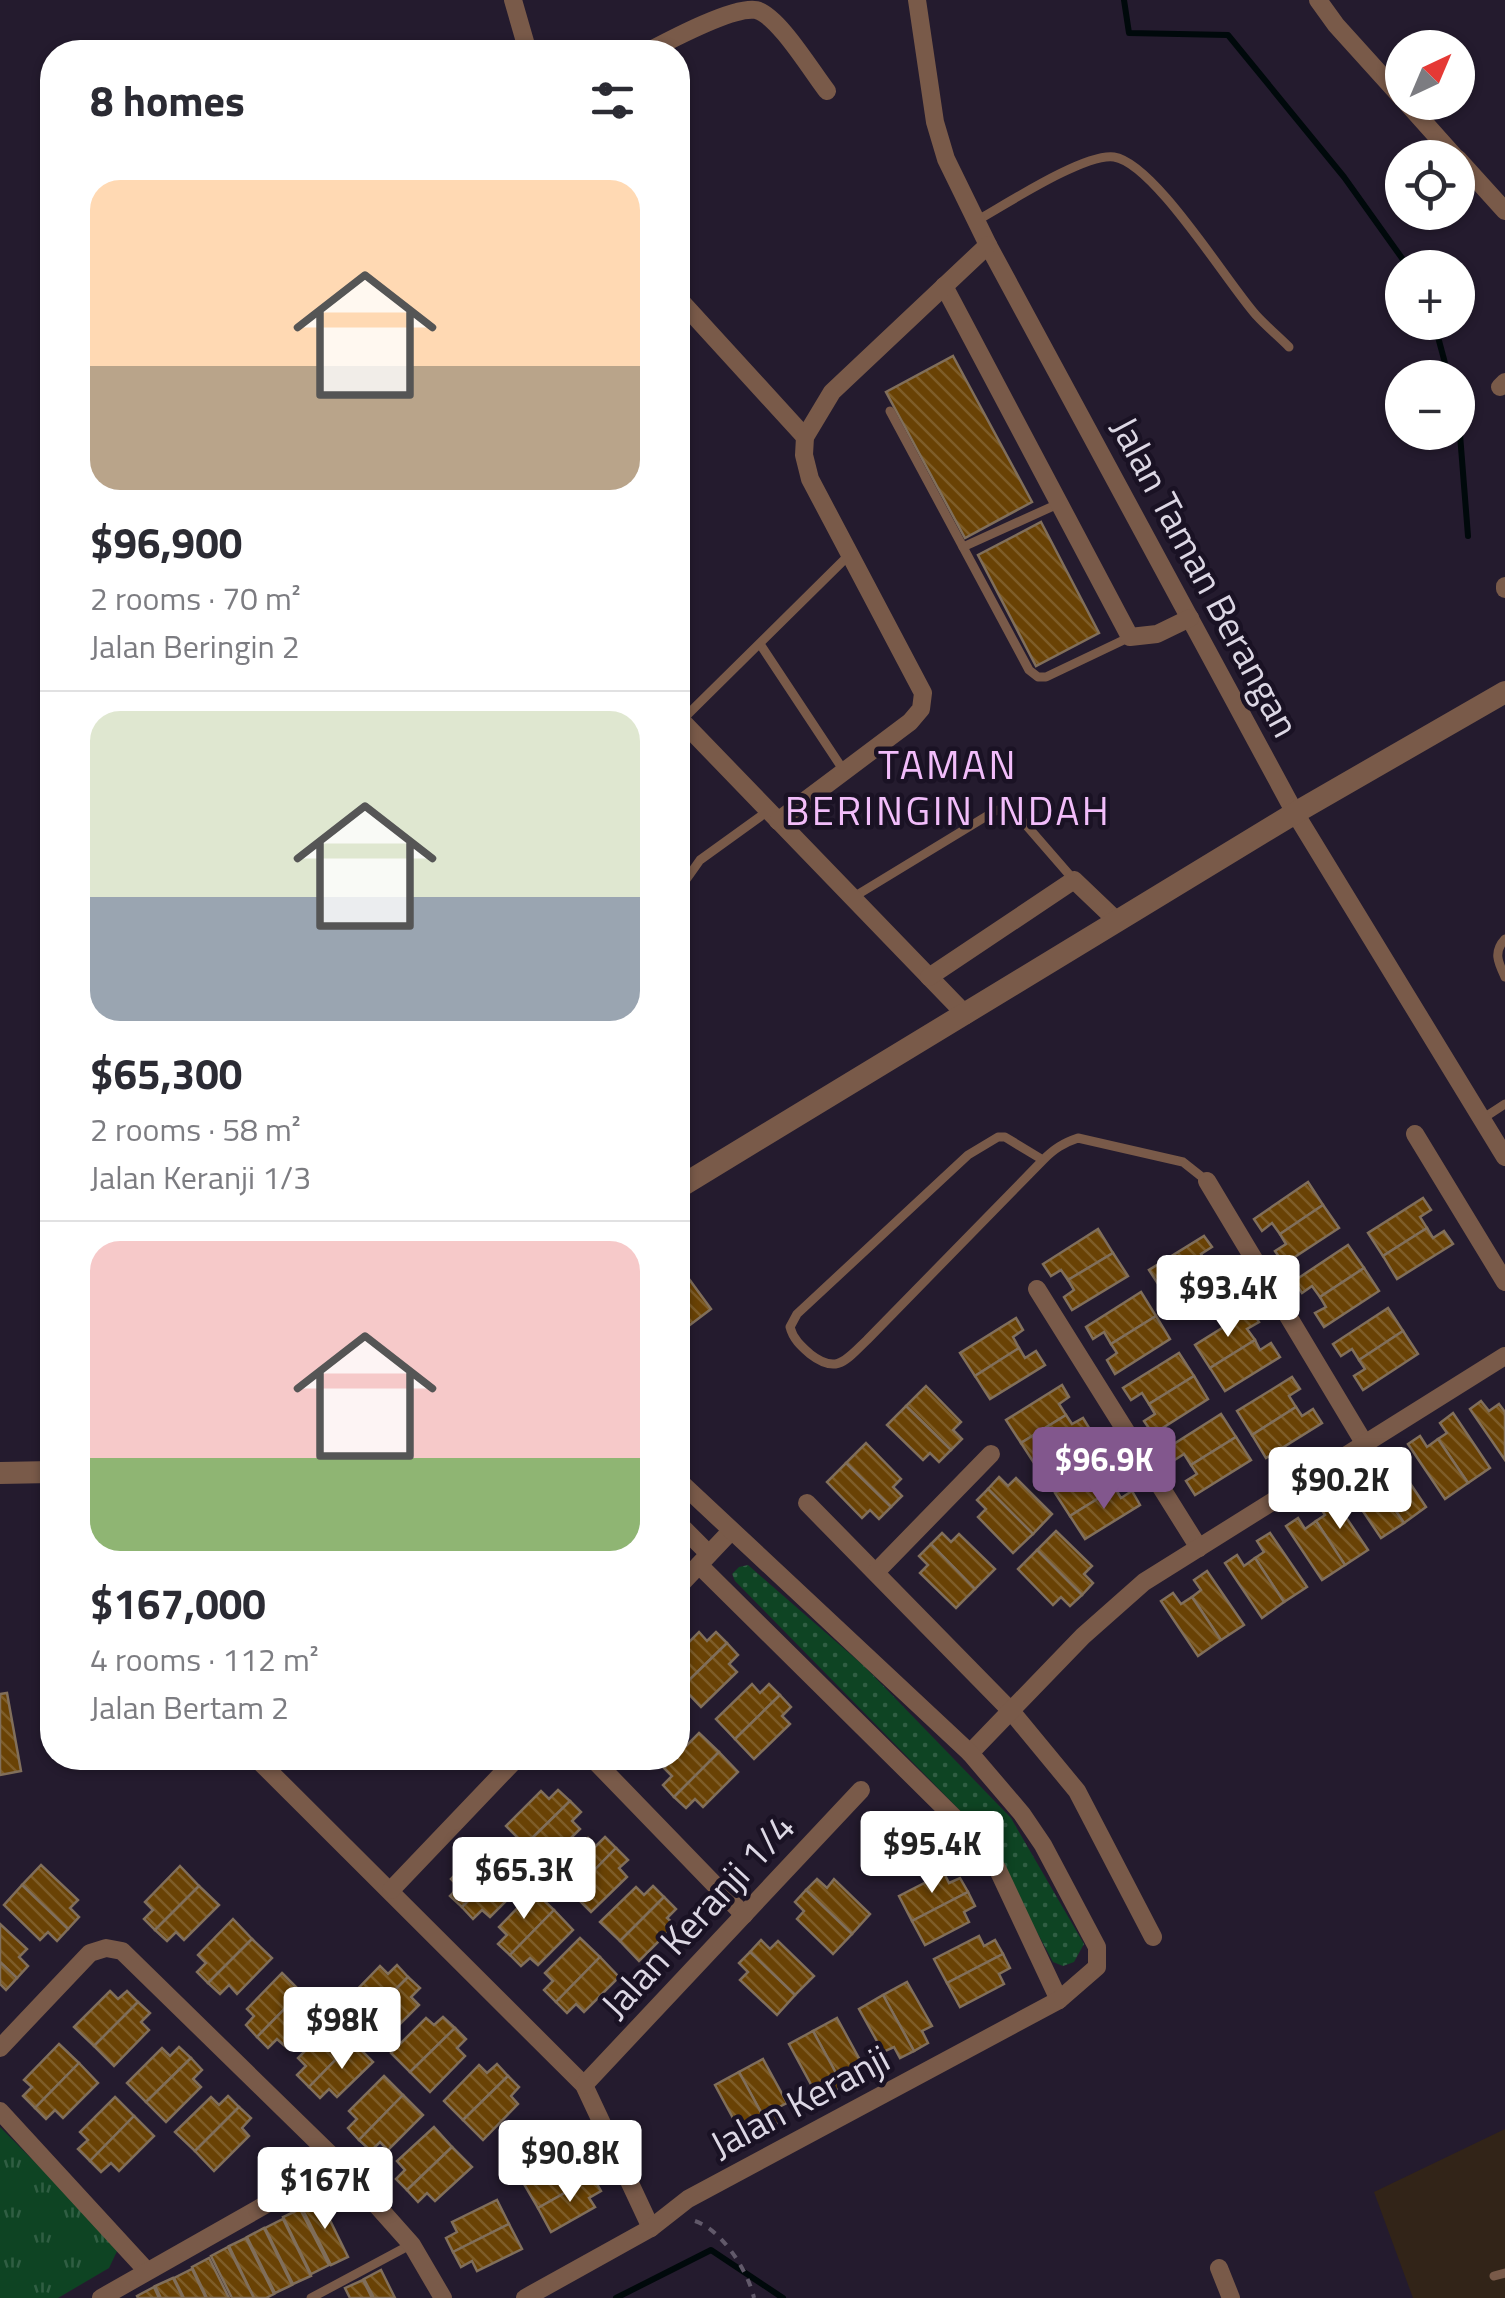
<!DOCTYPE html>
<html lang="en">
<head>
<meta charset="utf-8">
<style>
	body { margin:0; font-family:"Titillium Web",sans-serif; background:#f2f2f3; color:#2b2b33; height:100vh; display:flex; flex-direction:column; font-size:38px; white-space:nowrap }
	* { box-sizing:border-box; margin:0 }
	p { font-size:32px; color:#7c7c81 }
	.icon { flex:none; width:55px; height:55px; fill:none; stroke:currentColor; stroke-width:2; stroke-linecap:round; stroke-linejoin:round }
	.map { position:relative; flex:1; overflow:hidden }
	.details { position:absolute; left:40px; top:40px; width:650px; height:1730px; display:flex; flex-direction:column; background:#fff; border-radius:40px; box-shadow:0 2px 8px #0004 }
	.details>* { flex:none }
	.needle { width:65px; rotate:44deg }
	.fabs { position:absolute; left:1385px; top:30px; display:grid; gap:20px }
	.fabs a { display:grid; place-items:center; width:90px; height:90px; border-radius:50%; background:#fff; box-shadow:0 2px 8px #0004; font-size:50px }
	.price { position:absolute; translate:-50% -85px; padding:0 22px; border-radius:10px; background:#fff; color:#222; font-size:32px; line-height:65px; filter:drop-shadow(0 2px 5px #0008) }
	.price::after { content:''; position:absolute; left:50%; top:60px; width:30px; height:22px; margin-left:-15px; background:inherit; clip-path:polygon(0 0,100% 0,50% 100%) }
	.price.current { background:#82578d; color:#fff }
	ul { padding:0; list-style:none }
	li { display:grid; align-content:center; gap:20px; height:530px; padding:0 50px }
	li+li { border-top:2px solid #e1e1e2 }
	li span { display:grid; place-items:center; height:310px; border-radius:30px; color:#555 }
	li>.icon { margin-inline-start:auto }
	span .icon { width:180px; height:180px; fill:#fffc; stroke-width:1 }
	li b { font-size:42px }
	h2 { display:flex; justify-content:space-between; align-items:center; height:120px; padding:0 50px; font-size:42px }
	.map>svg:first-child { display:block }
</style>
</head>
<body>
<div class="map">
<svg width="1505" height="2298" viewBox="0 0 1505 2298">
	<defs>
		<pattern id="grass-dots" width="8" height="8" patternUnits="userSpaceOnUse" patternTransform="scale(2.5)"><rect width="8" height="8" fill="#0e4423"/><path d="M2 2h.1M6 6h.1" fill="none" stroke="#305e43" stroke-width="1.8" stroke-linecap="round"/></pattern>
		<pattern id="park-tufts" width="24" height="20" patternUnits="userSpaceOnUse" patternTransform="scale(2.5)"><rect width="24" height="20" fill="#0e4423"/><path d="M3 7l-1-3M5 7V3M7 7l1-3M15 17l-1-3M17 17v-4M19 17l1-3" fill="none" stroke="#305e43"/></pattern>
		<pattern id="building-back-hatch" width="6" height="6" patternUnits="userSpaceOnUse" patternTransform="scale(2.5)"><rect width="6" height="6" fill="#694205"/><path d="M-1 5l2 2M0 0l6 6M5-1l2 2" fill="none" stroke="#7e5d29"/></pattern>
	</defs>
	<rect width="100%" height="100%" fill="#241b2e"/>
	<polygon fill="#322418" points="1505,2129 1505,2298 1413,2298 1374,2192"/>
	<polygon fill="url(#grass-dots)" points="748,1565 864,1666 1011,1818 1084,1944 1074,1962 1063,1966 1053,1962 986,1837 735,1581 732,1574 739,1567"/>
	<polygon fill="url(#park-tufts)" points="0,2127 119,2247 109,2268 58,2298 0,2298"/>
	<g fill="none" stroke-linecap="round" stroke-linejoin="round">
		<g stroke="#00090b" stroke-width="6">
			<polyline points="1124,0 1129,33 1228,35 1344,177 1409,268"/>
			<polyline points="1434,322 1449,378"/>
			<polyline points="1458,409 1468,536"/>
			<polyline points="616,2298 711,2250 783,2298"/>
		</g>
	</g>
	<g fill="url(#building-back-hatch)" stroke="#816f5b" stroke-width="2.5">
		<polygon points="953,356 1032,502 965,538 886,392"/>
		<polygon points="1041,522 1099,633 1036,666 978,555"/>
		<polygon points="1308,1182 1323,1205 1280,1234 1272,1223 1262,1231 1254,1219"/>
		<polygon points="1423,1198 1431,1210 1420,1217 1427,1228 1383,1256 1368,1233"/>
		<polygon points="1323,1205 1339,1228 1284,1264 1275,1251 1286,1244 1280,1234"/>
		<polygon points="1427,1228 1433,1238 1444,1231 1453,1244 1397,1279 1383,1256"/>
		<polygon points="1098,1229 1113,1253 1068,1280 1061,1270 1051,1276 1043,1264"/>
		<polygon points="1204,1236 1212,1247 1201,1254 1208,1266 1164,1293 1149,1270"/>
		<polygon points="1348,1245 1364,1268 1320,1297 1312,1286 1302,1293 1294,1281"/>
		<polygon points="1113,1253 1128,1276 1072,1310 1064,1297 1074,1290 1068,1280"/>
		<polygon points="678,1264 711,1309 678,1334"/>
		<polygon points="1208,1266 1214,1275 1225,1268 1233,1282 1178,1316 1164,1293"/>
		<polygon points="1364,1268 1379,1291 1324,1327 1315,1313 1326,1307 1320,1297"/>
		<polygon points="1141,1292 1156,1316 1111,1344 1104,1332 1093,1339 1086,1327"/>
		<polygon points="1388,1308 1403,1331 1359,1360 1352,1349 1341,1356 1333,1344"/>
		<polygon points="1251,1310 1259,1322 1247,1329 1255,1340 1210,1368 1195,1345"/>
		<polygon points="1156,1316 1170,1339 1115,1374 1107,1360 1117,1353 1111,1344"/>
		<polygon points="1016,1318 1023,1330 1013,1337 1019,1348 975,1376 960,1353"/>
		<polygon points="1403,1331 1418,1354 1363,1390 1354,1376 1365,1369 1359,1360"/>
		<polygon points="1255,1340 1260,1350 1271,1343 1280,1357 1225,1391 1210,1368"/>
		<polygon points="1019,1348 1025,1358 1036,1351 1045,1365 990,1399 975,1376"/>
		<polygon points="1179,1353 1194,1376 1149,1404 1142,1393 1131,1400 1123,1388"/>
		<polygon points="1194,1376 1208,1399 1153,1434 1144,1421 1155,1414 1149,1404"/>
		<polygon points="1292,1377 1300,1389 1289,1396 1296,1407 1252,1435 1237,1411"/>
		<polygon points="1062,1385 1069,1397 1059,1404 1066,1415 1021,1443 1006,1420"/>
		<polygon points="926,1386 961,1422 953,1430 962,1439 951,1450 906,1406"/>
		<polygon points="1481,1401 1489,1411 1499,1404 1505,1412 1505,1460 1470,1409"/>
		<polygon points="906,1406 951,1450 939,1462 930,1453 923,1460 887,1425"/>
		<polygon points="1296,1407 1302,1416 1313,1409 1322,1423 1266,1458 1252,1435"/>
		<polygon points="1453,1413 1490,1468 1468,1483 1438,1439 1447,1433 1440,1423"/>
		<polygon points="1221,1414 1236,1437 1191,1465 1184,1454 1173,1461 1166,1449"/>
		<polygon points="1066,1415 1072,1424 1083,1418 1091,1431 1036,1466 1021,1443"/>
		<polygon points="1420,1436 1427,1447 1438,1439 1468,1483 1445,1499 1408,1444"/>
		<polygon points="1236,1437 1251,1460 1195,1495 1186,1481 1197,1474 1191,1465"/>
		<polygon points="866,1443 901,1479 893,1487 902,1496 891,1507 846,1463"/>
		<polygon points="1389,1452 1426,1507 1404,1523 1374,1479 1383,1472 1376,1462"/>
		<polygon points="1111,1458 1119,1470 1108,1477 1115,1488 1070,1516 1055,1493"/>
		<polygon points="846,1463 891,1507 879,1519 870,1510 862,1518 827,1482"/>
		<polygon points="1356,1475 1363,1486 1374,1479 1404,1523 1381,1538 1344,1483"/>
		<polygon points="999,1477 1008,1486 1016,1478 1052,1514 1033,1534 988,1489"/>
		<polygon points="1115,1488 1121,1498 1132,1491 1140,1505 1085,1539 1070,1516"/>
		<polygon points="988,1489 1033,1534 1013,1553 978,1517 986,1509 977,1500"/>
		<polygon points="1331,1495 1368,1550 1345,1565 1316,1521 1325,1515 1318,1504"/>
		<polygon points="1298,1518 1305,1529 1316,1521 1345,1565 1322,1580 1286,1526"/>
		<polygon points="1056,1531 1092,1566 1084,1574 1093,1583 1082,1595 1037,1550"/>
		<polygon points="942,1533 951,1542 959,1534 995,1569 975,1589 931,1544"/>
		<polygon points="1270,1533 1307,1587 1284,1602 1255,1558 1264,1552 1257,1541"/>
		<polygon points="931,1544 975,1589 956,1608 920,1573 928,1565 919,1556"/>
		<polygon points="1037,1550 1082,1595 1070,1606 1061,1597 1053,1605 1018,1569"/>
		<polygon points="1237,1555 1244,1566 1255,1558 1284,1602 1262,1618 1225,1563"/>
		<polygon points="1207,1571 1244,1625 1221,1640 1192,1597 1201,1590 1194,1580"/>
		<polygon points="1173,1593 1181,1604 1192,1597 1221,1640 1198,1656 1161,1601"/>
		<polygon points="699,1632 707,1641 716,1632 727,1643 682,1687 678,1682 678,1653"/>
		<polygon points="727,1643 738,1655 729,1664 737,1672 701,1707 682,1687"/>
		<polygon points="752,1684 760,1693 769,1684 780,1695 735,1739 716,1719"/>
		<polygon points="7,1693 21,1771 0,1775 0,1694"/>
		<polygon points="780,1695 791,1707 782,1716 790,1724 754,1759 735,1739"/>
		<polygon points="678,1709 688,1720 678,1731"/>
		<polygon points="699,1733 719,1752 674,1797 663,1785 672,1776 664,1768"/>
		<polygon points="719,1752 738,1772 703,1807 695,1799 686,1808 674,1797"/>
		<polygon points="558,1790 570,1801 525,1845 506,1826 541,1791 549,1799"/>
		<polygon points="570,1801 581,1812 572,1821 580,1829 544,1865 525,1845"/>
		<polygon points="605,1837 616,1848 572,1893 552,1873 588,1838 596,1846"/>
		<polygon points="486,1843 506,1863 462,1907 450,1896 459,1887 451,1879"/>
		<polygon points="616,1848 628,1860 619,1868 627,1877 591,1912 572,1893"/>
		<polygon points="506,1863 525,1882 490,1917 482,1910 473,1919 462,1907"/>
		<polygon points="41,1865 78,1900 70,1908 79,1917 68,1929 22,1885"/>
		<polygon points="180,1866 199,1886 155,1930 144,1919 153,1910 145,1902"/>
		<polygon points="944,1873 949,1883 960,1878 968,1892 912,1921 899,1896"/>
		<polygon points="817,1879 827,1888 834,1879 870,1914 852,1934 806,1890"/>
		<polygon points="22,1885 68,1929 57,1941 48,1932 40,1940 4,1905"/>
		<polygon points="199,1886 219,1905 184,1940 176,1932 167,1941 155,1930"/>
		<polygon points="653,1886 664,1897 620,1941 600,1922 636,1887 644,1895"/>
		<polygon points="806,1890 852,1934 833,1954 797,1919 804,1911 795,1902"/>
		<polygon points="534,1891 554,1910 510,1955 498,1944 507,1935 499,1927"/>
		<polygon points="968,1892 975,1906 964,1912 969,1922 925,1945 912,1921"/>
		<polygon points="664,1897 676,1909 667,1918 675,1925 639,1961 620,1941"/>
		<polygon points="554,1910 573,1930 538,1965 530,1958 521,1966 510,1955"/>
		<polygon points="233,1919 252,1939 208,1983 197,1972 206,1963 198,1955"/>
		<polygon points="0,1924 27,1949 19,1957 28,1966 17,1978 0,1962"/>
		<polygon points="979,1936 984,1946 995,1940 1003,1954 947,1983 934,1959"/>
		<polygon points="580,1938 600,1957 556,2002 544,1990 553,1981 545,1973"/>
		<polygon points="252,1939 272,1958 237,1994 229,1985 220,1994 208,1983"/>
		<polygon points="761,1940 770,1949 778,1941 814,1976 795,1995 750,1952"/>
		<polygon points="750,1952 795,1995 777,2015 740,1980 748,1972 739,1963"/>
		<polygon points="1003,1954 1010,1968 999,1974 1004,1984 960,2007 947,1983"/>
		<polygon points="600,1957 619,1977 584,2012 576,2004 567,2013 556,2002"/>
		<polygon points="0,1962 17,1978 6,1990 0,1984"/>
		<polygon points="397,1965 408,1977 364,2021 345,2002 380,1966 388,1974"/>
		<polygon points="282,1973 301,1992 257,2037 246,2025 254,2016 247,2009"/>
		<polygon points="408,1977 420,1988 411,1997 419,2005 384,2040 364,2021"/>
		<polygon points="907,1982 932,2026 922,2031 928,2043 914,2051 883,1995"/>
		<polygon points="110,1991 118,1999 127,1991 138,2002 94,2046 74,2027"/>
		<polygon points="301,1992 321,2012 286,2047 277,2039 268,2048 257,2037"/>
		<polygon points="883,1995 914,2051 900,2058 894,2047 883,2052 859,2009"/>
		<polygon points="138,2002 150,2013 141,2022 149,2030 114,2066 94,2046"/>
		<polygon points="443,2017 455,2028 410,2072 391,2053 426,2018 434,2025"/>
		<polygon points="837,2018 861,2062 851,2067 857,2079 843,2086 813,2031"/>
		<polygon points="333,2023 353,2042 309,2087 297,2075 306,2066 298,2058"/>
		<polygon points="455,2028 466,2039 457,2048 465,2056 430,2092 410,2072"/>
		<polygon points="813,2031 843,2086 829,2094 823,2083 813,2088 789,2044"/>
		<polygon points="353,2042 373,2062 337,2097 329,2089 320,2098 309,2087"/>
		<polygon points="59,2044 79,2063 35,2108 23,2096 32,2087 24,2080"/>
		<polygon points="179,2047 191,2058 146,2102 127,2083 162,2048 170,2056"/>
		<polygon points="191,2058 202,2070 193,2079 201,2087 166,2122 146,2102"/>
		<polygon points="763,2059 787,2103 777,2108 784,2120 769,2127 739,2072"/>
		<polygon points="79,2063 98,2083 63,2118 55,2110 46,2119 35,2108"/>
		<polygon points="497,2064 508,2076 463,2120 444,2101 479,2065 487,2073"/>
		<polygon points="739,2072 769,2127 755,2135 749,2124 739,2129 715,2085"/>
		<polygon points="384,2076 403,2095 359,2140 348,2128 357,2119 349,2111"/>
		<polygon points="508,2076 519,2087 511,2096 518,2104 483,2140 463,2120"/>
		<polygon points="403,2095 423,2115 388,2150 380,2142 371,2151 359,2140"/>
		<polygon points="228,2096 239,2107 195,2151 175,2132 211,2097 219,2105"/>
		<polygon points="115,2097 134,2116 90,2161 78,2149 88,2140 80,2132"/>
		<polygon points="239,2107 251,2118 242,2128 249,2136 214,2171 195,2151"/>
		<polygon points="134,2116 154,2136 119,2171 111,2163 101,2172 90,2161"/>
		<polygon points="434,2127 452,2147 407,2190 396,2179 405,2170 397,2161"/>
		<polygon points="452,2147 472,2167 435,2201 427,2193 418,2202 407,2190"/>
		<polygon points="568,2160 573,2169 584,2163 593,2177 538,2208 524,2184"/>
		<polygon points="593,2177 601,2191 589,2198 595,2207 551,2232 538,2208"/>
		<polygon points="320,2200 348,2257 331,2265 302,2208"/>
		<polygon points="497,2200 509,2224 453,2252 446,2238 457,2232 452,2222"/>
		<polygon points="300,2209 329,2265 311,2274 283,2217"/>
		<polygon points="283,2219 311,2276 293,2284 265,2228"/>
		<polygon points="509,2224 522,2249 477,2271 472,2261 461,2267 453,2252"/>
		<polygon points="264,2228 292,2285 275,2293 247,2237"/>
		<polygon points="246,2238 274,2294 266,2298 254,2298 229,2246"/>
		<polygon points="228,2247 254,2298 232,2298 211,2256"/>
		<polygon points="209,2258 229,2298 207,2298 192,2267"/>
		<polygon points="192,2269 206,2298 184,2298 174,2278"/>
		<polygon points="381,2270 395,2298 374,2298 364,2279"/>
		<polygon points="173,2278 183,2298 161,2298 155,2286"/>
		<polygon points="363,2280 372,2298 350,2298 345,2288"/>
		<polygon points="154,2287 159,2298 138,2298 137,2296"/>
	</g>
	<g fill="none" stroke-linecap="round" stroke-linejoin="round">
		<path stroke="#61596a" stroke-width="4" stroke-dasharray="8 8" stroke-linecap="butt" d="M 695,2221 C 722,2230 748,2271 754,2298"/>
		<g stroke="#795a49" stroke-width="9">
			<path d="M 976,221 C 1005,205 1084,153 1114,157 C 1154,163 1226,281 1256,315 C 1266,326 1278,336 1289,347"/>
			<polyline points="890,411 1029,670 1038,677 1046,677 1130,637"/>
			<polyline points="963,547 1060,503"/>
			<polyline points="760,644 844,771"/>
			<polyline points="681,721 849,555"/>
			<polyline points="678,891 700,860 768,811"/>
			<path d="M 852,898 L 995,811 C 1007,807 1011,809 1020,818 L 1073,879"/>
			<path d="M 1505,939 C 1493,952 1498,962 1505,977"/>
			<polyline points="1482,1119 1505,1104"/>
			<path d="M 1043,1160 L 1005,1137 L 998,1137 L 968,1155 L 797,1314 L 790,1327 C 793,1339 801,1346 810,1354 C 837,1375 846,1360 867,1340 L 1043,1160 C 1054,1149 1063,1143 1078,1138 L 1183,1162 L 1207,1181"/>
			<polyline points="678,1162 684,1181"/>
			<polyline points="1494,2276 1505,2273"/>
			<polyline points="311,2298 410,2245"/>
		</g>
		<g stroke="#795a49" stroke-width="18">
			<polyline points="513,0 528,52"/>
			<polyline points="917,0 935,122 946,159 988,245 1295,813 1505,1157"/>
			<polyline points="1318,0 1336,25 1402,98"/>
			<path d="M 647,52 C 668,41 733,6 756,10 C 778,15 812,72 827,91"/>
			<polyline points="1406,102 1456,158"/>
			<polyline points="1458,159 1505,211"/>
			<polyline points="944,286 1130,637 1157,634 1190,618"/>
			<polyline points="678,298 805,437"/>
			<polyline points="1500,387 1505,382"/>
			<polyline points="1505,586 1505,589"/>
			<polyline points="678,717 966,1015"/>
			<polyline points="778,821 910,722 921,709 923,693 810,479 804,455 805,437 832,392 988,245"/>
			<polyline points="929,977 1074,880 1118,922"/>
			<polyline points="1415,1134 1505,1282"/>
			<polyline points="1207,1181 1366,1446"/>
			<polyline points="1037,1289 1199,1548"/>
			<polyline points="807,1503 1011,1711 1077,1791 1153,1937"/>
			<polyline points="678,1523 709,1554"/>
			<polyline points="699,1565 981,1844 998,1870 1059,2000"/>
			<polyline points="876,1572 991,1454"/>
			<polyline points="678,1587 730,1532"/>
			<polyline points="970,1753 1083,1636 1144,1582 1505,1356"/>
			<polyline points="256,1758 584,2085 651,2228"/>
			<polyline points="592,1758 744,1915"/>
			<polyline points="391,1890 517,1758"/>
			<polyline points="0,2048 90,1953 106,1948 122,1951 339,2163 412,2245 443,2298"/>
			<polyline points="584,2085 861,1790"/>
			<polyline points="0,2111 147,2271"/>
			<polyline points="1219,2268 1231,2298"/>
			<polyline points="101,2298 339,2163"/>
			<polyline points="525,2298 651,2228 688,2199 1059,2000 1097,1967 1097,1947 1043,1845 1022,1814 970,1753 678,1480"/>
		</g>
		<g stroke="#795a49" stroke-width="22">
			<polyline points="678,1188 1295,813 1505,692"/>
			<polyline points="0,1473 52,1472"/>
		</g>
	</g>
	<g text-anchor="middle" stroke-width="9" stroke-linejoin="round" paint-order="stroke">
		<g font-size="38" fill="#dcd7e4" stroke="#1a1224">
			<text transform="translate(1205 577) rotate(62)" y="13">Jalan Taman Berangan</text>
			<text transform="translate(698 1916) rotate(-47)" y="13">Jalan Keranji 1/4</text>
			<text transform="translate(800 2102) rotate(-28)" y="13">Jalan Keranji</text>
		</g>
		<g font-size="40" letter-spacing="2.5" fill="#f2bdfa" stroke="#1a1224">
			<text x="948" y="779">TAMAN<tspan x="948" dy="46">BERINGIN INDAH</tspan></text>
		</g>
	</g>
</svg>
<div class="fabs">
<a><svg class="needle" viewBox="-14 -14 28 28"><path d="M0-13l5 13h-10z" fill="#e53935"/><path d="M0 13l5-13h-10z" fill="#7c7c81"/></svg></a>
<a><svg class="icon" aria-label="locate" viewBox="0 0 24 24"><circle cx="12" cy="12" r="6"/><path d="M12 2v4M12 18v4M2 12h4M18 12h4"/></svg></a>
<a>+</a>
<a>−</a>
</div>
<b class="price" style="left:1228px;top:1340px">$93.4K</b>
<b class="price current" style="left:1104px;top:1512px">$96.9K</b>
<b class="price" style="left:1340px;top:1532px">$90.2K</b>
<b class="price" style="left:932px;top:1896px">$95.4K</b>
<b class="price" style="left:524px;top:1922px">$65.3K</b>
<b class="price" style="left:342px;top:2072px">$98K</b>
<b class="price" style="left:570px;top:2205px">$90.8K</b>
<b class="price" style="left:325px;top:2232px">$167K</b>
<section class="details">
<h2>8 homes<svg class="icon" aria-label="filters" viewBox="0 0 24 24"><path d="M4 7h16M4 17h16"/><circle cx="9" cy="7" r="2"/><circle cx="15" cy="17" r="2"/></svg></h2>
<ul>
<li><span style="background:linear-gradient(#ffd9b3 60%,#b9a48a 0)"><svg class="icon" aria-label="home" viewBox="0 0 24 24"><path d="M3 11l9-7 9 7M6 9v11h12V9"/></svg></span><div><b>$96,900</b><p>2 rooms · 70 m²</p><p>Jalan Beringin 2</p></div></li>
<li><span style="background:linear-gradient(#dfe7d0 60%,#9aa5b1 0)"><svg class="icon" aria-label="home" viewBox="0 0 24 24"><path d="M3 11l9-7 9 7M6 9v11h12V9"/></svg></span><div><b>$65,300</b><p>2 rooms · 58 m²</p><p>Jalan Keranji 1/3</p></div></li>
<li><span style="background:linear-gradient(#f6c9c9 70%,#8fb573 0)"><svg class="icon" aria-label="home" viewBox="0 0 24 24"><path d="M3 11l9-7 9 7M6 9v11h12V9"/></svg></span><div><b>$167,000</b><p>4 rooms · 112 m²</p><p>Jalan Bertam 2</p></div></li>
</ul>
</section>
</div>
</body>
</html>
